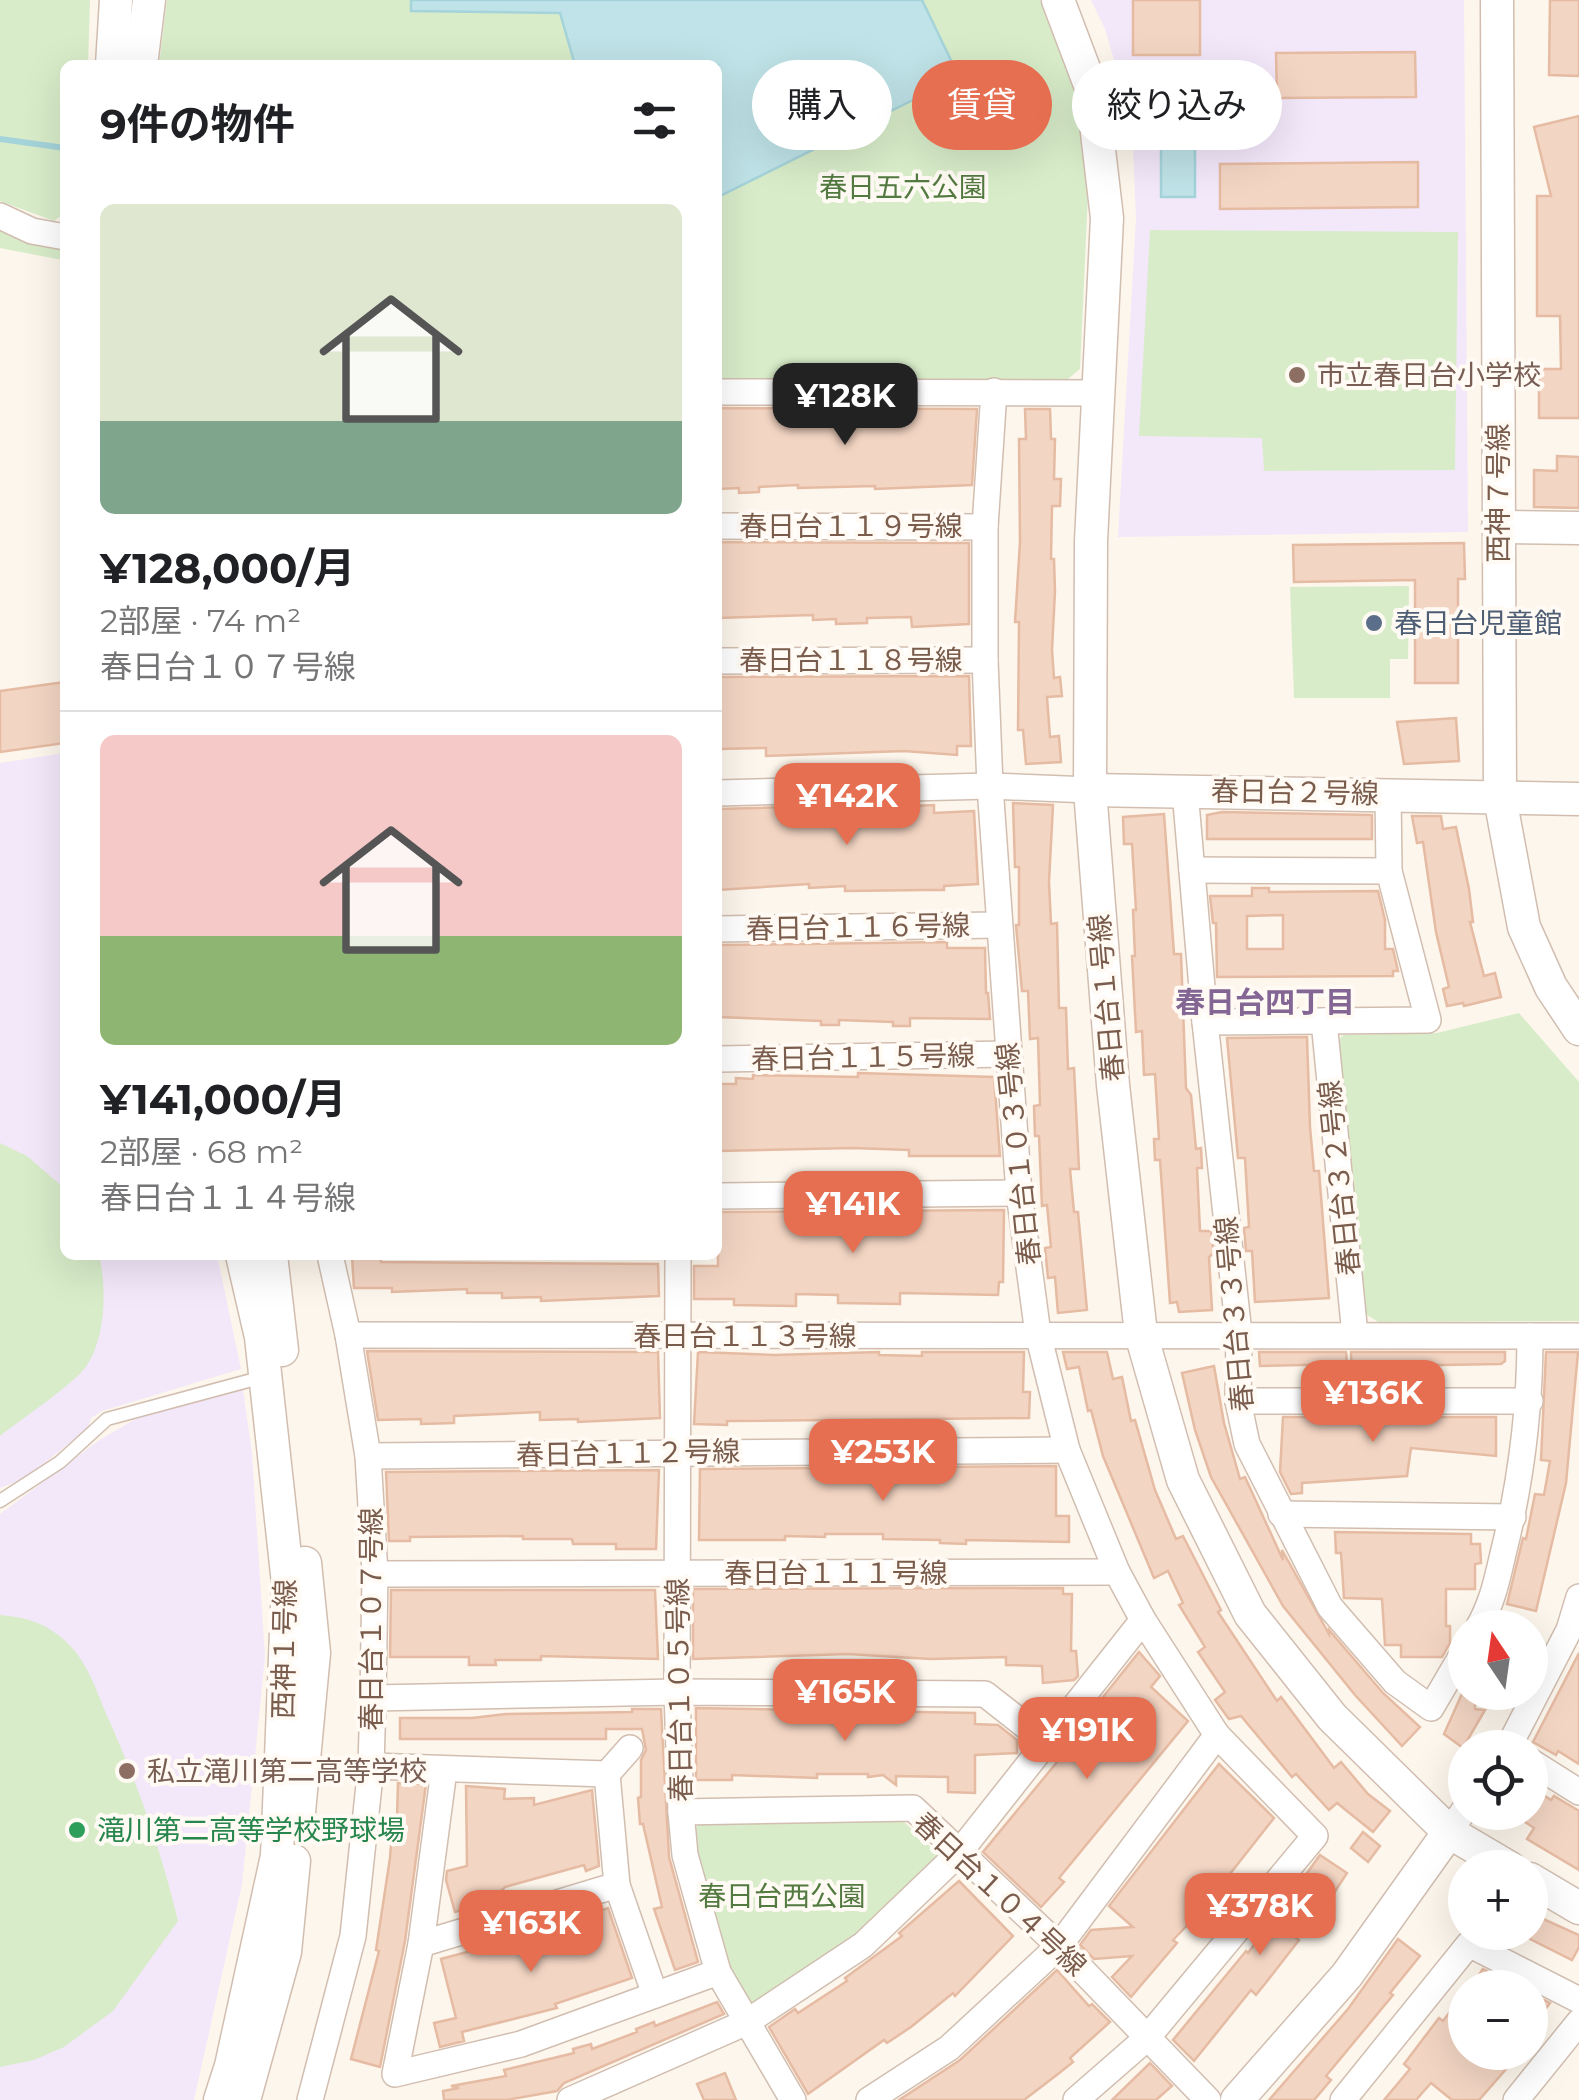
<!DOCTYPE html>
<html lang="ja">
<head>
<meta charset="utf-8">
<style>
	body { margin:0; font-family:Montserrat,"Noto Sans JP",sans-serif; background:#f2f2f2; color:#202124; height:100vh; display:flex; flex-direction:column; font-size:38px; white-space:nowrap }
	* { box-sizing:border-box; margin:0 }
	p { font-size:32px; color:#757577 }
	.icon { flex:none; width:55px; height:55px; fill:none; stroke:currentColor; stroke-width:2; stroke-linecap:round; stroke-linejoin:round }
	.map { position:relative; flex:1; overflow:hidden }
	.side { position:absolute; left:60px; top:60px; width:662px; height:1200px; display:flex; flex-direction:column; background:#fff; border-radius:15px; box-shadow:0 10px 40px #0002 }
	.side>* { flex:none }
	.guide { position:absolute; left:752px; top:60px; width:675px; height:90px; display:flex; gap:20px }
	.needle { width:65px; rotate:347deg }
	.tools { position:absolute; left:1448px; top:1610px; display:grid; gap:20px }
	.tools a { display:grid; place-items:center; width:100px; height:100px; border-radius:50%; background:#fff; box-shadow:0 10px 40px #0002; font-size:50px }
	.price { position:absolute; translate:-50% -85px; padding:0 22px; border-radius:20px; background:#e76f51; color:#fff; font-size:32px; line-height:65px; filter:drop-shadow(0 2px 5px #0008) }
	.price::after { content:''; position:absolute; left:50%; top:60px; width:30px; height:22px; margin-left:-15px; background:inherit; clip-path:polygon(0 0,100% 0,50% 100%) }
	.price.selected { background:#222; color:#fff }
	ul { padding:0; list-style:none }
	li { display:grid; align-content:center; gap:20px; height:530px; padding:0 40px }
	li+li { border-top:2px solid #e0e0e0 }
	li span { display:grid; place-items:center; height:310px; border-radius:15px; color:#555 }
	li>.icon { margin-inline-start:auto }
	span .icon { width:180px; height:180px; fill:#fffc; stroke-width:1 }
	li b { font-size:42px }
	h2 { display:flex; justify-content:space-between; align-items:center; height:120px; padding:0 40px; font-size:42px }
	.pill { padding:0 35px; border-radius:45px; background:#fff; box-shadow:0 10px 40px #0002; font-size:35px; line-height:90px }
	.pill.selected { background:#e76f51; color:#fff }
	.map>svg:first-child { display:block }
</style>
</head>
<body>
<div class="map">
<svg width="1579" height="2100" viewBox="0 0 1579 2100">
	<rect width="100%" height="100%" fill="#fdf6ec"/>
	<g fill="#f3e8fa">
		<polygon points="1091,0 1464,0 1468,532 1118,537 1136,218 1132,122 1105,29"/>
		<polygon points="65,753 65,1255 217,1255 241,1369 102,1411 91,1418 88,1428 26,1478 0,1488 0,763"/>
		<polygon points="243,1390 252,1453 265,1657 242,1884 194,2100 0,2100 0,1514 101,1439 139,1417"/>
	</g>
	<g fill="#d8ecc9">
		<polygon points="0,0 90,0 88,65 65,65 65,213 54,221 0,201"/>
		<polygon points="167,0 1040,0 1073,71 1089,173 1080,369 1068,379 718,379 718,65 159,65"/>
		<polygon points="0,229 63,244 62,260 0,248"/>
		<polygon points="1150,230 1458,232 1455,470 1264,471 1262,438 1139,436"/>
		<polygon points="1409,586 1408,659 1390,659 1390,698 1294,698 1290,587"/>
		<polygon points="1519,1013 1579,1082 1579,1321 1378,1322 1358,1309 1335,1045 1343,1035 1437,1033"/>
		<path d="M 0,1143 L 27,1156 L 65,1189 L 65,1255 L 99,1255 C 107,1289 106,1339 85,1368 C 71,1386 20,1420 0,1436 Z"/>
		<path d="M 0,1615 C 24,1617 44,1622 63,1639 C 87,1659 96,1690 108,1718 C 138,1785 161,1850 178,1921 L 113,2011 L 64,2047 L 34,2060 L 0,2067 Z"/>
		<polygon points="900,1818 938,1854 859,1935 753,2007 741,2000 708,1918 690,1835 700,1823"/>
	</g>
	<g fill="#bfe3e8" stroke="#a5d3da" stroke-width="2.5">
		<polygon points="411,0 922,0 959,77 718,197 718,65 575,65 560,13 411,11"/>
		<rect x="1161" y="118" width="34" height="79"/>
	</g>
	<g fill="none" stroke-linecap="round" stroke-linejoin="round">
		<polyline stroke="#a5d3da" stroke-width="6" points="0,139 65,148"/>
	</g>
	<g fill="#f3d5c3" stroke="#e6bba3" stroke-width="2.5" fill-rule="evenodd">
		<rect x="1133" y="0" width="67" height="55"/>
		<polygon points="1550,0 1579,0 1579,76 1549,75"/>
		<polygon points="1415,52 1416,97 1277,98 1276,53"/>
		<polygon points="1579,116 1579,418 1539,418 1539,369 1561,369 1560,316 1537,316 1537,196 1551,196 1534,127"/>
		<polygon points="1418,162 1418,207 1220,209 1220,164"/>
		<polygon points="718,408 977,409 972,485 875,489 875,486 798,488 798,485 759,487 759,492 739,493 739,488 718,489"/>
		<polygon points="1025,409 1050,409 1051,439 1055,439 1054,479 1061,479 1060,506 1052,506 1051,559 1054,559 1055,591 1052,650 1054,678 1060,677 1062,696 1047,697 1050,737 1059,736 1061,762 1026,764 1023,730 1018,730 1019,622 1015,622 1020,542 1019,439 1026,439"/>
		<polygon points="1557,456 1579,457 1579,508 1534,507 1534,470 1557,471"/>
		<polygon points="718,542 969,543 969,624 912,627 911,617 867,618 867,623 836,624 836,619 813,620 813,615 718,618"/>
		<polygon points="1464,543 1465,579 1458,579 1458,683 1415,683 1415,580 1294,582 1293,545"/>
		<polygon points="969,676 971,746 957,746 957,755 904,751 766,756 766,748 718,749 718,677"/>
		<polygon points="65,682 65,743 0,752 0,691"/>
		<polygon points="1456,718 1459,761 1404,764 1397,722"/>
		<polygon points="1013,803 1053,805 1049,882 1051,924 1057,923 1059,1008 1066,1008 1068,1069 1074,1068 1079,1169 1070,1169 1074,1212 1078,1212 1087,1310 1058,1313 1055,1277 1048,1278 1045,1248 1051,1247 1047,1205 1042,1206 1039,1136 1035,1136 1034,1106 1040,1105 1038,1038 1030,1039 1028,991 1022,991 1016,925 1019,925 1019,867 1015,867"/>
		<polygon points="866,805 866,808 934,805 934,813 974,811 978,884 944,886 944,890 926,890 845,891 845,886 809,888 809,884 718,890 718,809"/>
		<polygon points="1222,812 1372,815 1372,839 1207,839 1207,815"/>
		<polygon points="1164,814 1174,954 1181,954 1186,1088 1191,1095 1196,1149 1201,1148 1202,1168 1197,1168 1200,1231 1211,1231 1214,1253 1209,1257 1212,1310 1179,1312 1177,1302 1170,1303 1160,1160 1155,1160 1154,1139 1159,1139 1155,1074 1144,1075 1142,1031 1136,1032 1132,956 1135,956 1133,910 1136,910 1132,844 1124,844 1123,817"/>
		<polygon points="1412,816 1441,816 1443,829 1456,827 1469,889 1473,922 1470,922 1484,976 1495,973 1501,997 1464,1006 1463,1003 1447,1006 1443,989 1449,987 1436,932 1423,842 1417,843"/>
		<path d="M 1252,888 L 1269,888 L 1269,892 L 1378,891 L 1385,920 L 1385,949 L 1393,949 L 1398,971 L 1393,971 L 1393,976 L 1217,977 L 1216,923 L 1213,923 L 1210,896 L 1252,896 ZM 1283,915 L 1283,949 L 1247,949 L 1247,916 Z"/>
		<polygon points="947,942 947,948 985,948 986,993 988,993 990,1019 910,1018 910,1026 893,1026 893,1022 839,1020 839,1025 821,1025 821,1021 718,1017 718,945"/>
		<polygon points="1307,1037 1310,1127 1314,1171 1319,1171 1329,1298 1255,1302 1252,1251 1246,1251 1244,1228 1249,1227 1245,1158 1238,1158 1227,1038"/>
		<polygon points="858,1073 994,1077 1000,1156 909,1156 909,1150 853,1148 718,1151 718,1084 736,1084 736,1078 753,1079 753,1075 858,1077"/>
		<polygon points="1004,1210 1003,1282 999,1282 998,1295 900,1293 900,1304 838,1303 838,1295 796,1294 796,1306 734,1305 734,1299 694,1299 694,1266 718,1266 718,1212"/>
		<polygon points="352,1257 381,1257 381,1262 658,1264 659,1296 541,1301 541,1297 502,1298 502,1293 467,1293 467,1289 392,1292 392,1288 354,1288"/>
		<polygon points="367,1351 658,1352 660,1418 578,1422 578,1419 540,1420 540,1412 454,1416 454,1423 421,1424 421,1419 378,1420"/>
		<polygon points="698,1352 774,1355 879,1352 879,1355 922,1356 922,1352 1024,1352 1023,1392 1030,1392 1029,1418 727,1421 727,1425 694,1424"/>
		<polygon points="1063,1352 1107,1352 1113,1379 1122,1377 1131,1421 1135,1420 1155,1490 1176,1539 1183,1536 1221,1610 1218,1612 1277,1701 1281,1697 1334,1768 1341,1762 1368,1794 1390,1811 1373,1832 1337,1803 1329,1810 1296,1774 1292,1777 1241,1716 1229,1719 1215,1700 1225,1692 1198,1652 1205,1647 1179,1605 1183,1603 1168,1571 1154,1578 1103,1456 1091,1410 1088,1411 1079,1367 1067,1369"/>
		<polygon points="1259,1352 1346,1352 1347,1364 1260,1366"/>
		<polygon points="1351,1352 1505,1352 1505,1361 1501,1364 1387,1366 1387,1378 1352,1380"/>
		<polygon points="1546,1352 1578,1352 1566,1483 1536,1611 1507,1604 1523,1538 1526,1539 1535,1494 1544,1495 1550,1461 1541,1460"/>
		<polygon points="1214,1366 1224,1423 1240,1479 1245,1477 1283,1560 1282,1550 1329,1634 1329,1630 1383,1693 1420,1727 1402,1746 1355,1695 1283,1606 1211,1477 1195,1430 1182,1373"/>
		<polygon points="1283,1417 1496,1417 1496,1456 1411,1448 1407,1476 1302,1483 1302,1493 1291,1494 1280,1472"/>
		<polygon points="1056,1466 1056,1516 1069,1516 1069,1542 966,1540 966,1544 940,1543 940,1540 883,1539 883,1534 825,1534 825,1537 785,1536 785,1540 699,1540 700,1469"/>
		<polygon points="659,1470 656,1549 616,1549 616,1544 573,1544 572,1539 523,1539 523,1536 410,1537 410,1541 389,1541 386,1472"/>
		<polygon points="1335,1532 1471,1534 1471,1544 1480,1544 1481,1563 1475,1564 1475,1589 1446,1589 1446,1626 1450,1626 1450,1643 1442,1657 1401,1657 1401,1645 1385,1645 1382,1599 1344,1598 1341,1553 1336,1553"/>
		<polygon points="1063,1588 1063,1594 1072,1594 1071,1651 1076,1651 1078,1676 1074,1680 1043,1683 1042,1666 1006,1665 1006,1657 931,1659 848,1654 693,1659 693,1589"/>
		<polygon points="391,1590 655,1590 658,1659 541,1656 541,1660 495,1660 496,1665 469,1665 469,1657 390,1657"/>
		<polygon points="1139,1652 1160,1676 1151,1687 1188,1721 1059,1878 1064,1882 1041,1907 983,1852 1062,1756 1056,1756"/>
		<polygon points="1579,1653 1579,1764 1558,1751 1556,1755 1533,1742"/>
		<polygon points="1465,1687 1465,1692 1475,1692 1475,1709 1485,1710 1463,1748 1444,1734"/>
		<polygon points="696,1708 975,1713 975,1724 998,1725 1017,1740 1017,1753 975,1755 975,1793 948,1792 948,1777 896,1776 896,1785 883,1775 868,1777 868,1774 817,1774 817,1778 732,1775 732,1780 696,1780"/>
		<polygon points="632,1709 661,1709 669,1857 698,1962 675,1970 654,1909 662,1907 643,1824 640,1824 638,1798 641,1797 641,1760 646,1750 642,1729 606,1729 606,1739 400,1739 400,1718 472,1718 506,1714 632,1712"/>
		<polygon points="1219,1764 1274,1818 1226,1879 1229,1882 1173,1940 1177,1943 1131,1997 1112,1977 1132,1956 1094,1959 1080,1945 1091,1930 1133,1927 1109,1906"/>
		<polygon points="398,1783 426,1784 405,1941 380,2067 351,2059 379,1951 376,1950 390,1858 393,1818 397,1818"/>
		<polygon points="466,1786 505,1789 504,1799 534,1798 534,1805 592,1790 599,1866 586,1871 584,1865 505,1887 490,1902 455,1912 446,1880 447,1871 467,1866"/>
		<polygon points="1530,1786 1551,1800 1554,1796 1579,1811 1579,1870 1527,1839 1534,1828 1510,1812 1530,1812"/>
		<polygon points="1363,1832 1380,1846 1368,1862 1351,1848"/>
		<polygon points="1320,1855 1347,1873 1332,1896 1326,1892 1293,1936 1299,1940 1268,1980 1256,1995 1251,1990 1194,2061 1173,2040 1246,1951 1248,1953 1280,1910 1277,1908 1289,1892 1292,1894"/>
		<polygon points="959,1881 1013,1936 955,1996 953,1993 911,2027 887,2043 884,2040 808,2094 769,2027 795,2009 798,2013 847,1981 845,1978 902,1936 899,1933"/>
		<polygon points="608,1908 632,1978 555,2004 557,2008 462,2032 464,2041 440,2047 434,2023 456,2018 441,1959 531,1935 532,1938 578,1923 577,1919"/>
		<polygon points="1530,1913 1579,1935 1579,1947 1572,1960 1530,1939"/>
		<polygon points="1398,1939 1420,1956 1390,1993 1393,1995 1326,2076 1331,2080 1314,2100 1269,2100 1348,2009"/>
		<polygon points="1483,1969 1519,1988 1470,1988"/>
		<polygon points="1057,1970 1089,2006 1092,2004 1110,2022 1070,2058 1073,2062 1058,2074 1024,2100 899,2100 960,2060"/>
		<polygon points="1465,1992 1465,2052 1521,2052 1479,2100 1452,2100 1431,2083 1416,2100 1384,2100 1410,2069 1404,2064 1439,2018 1443,2021"/>
		<polygon points="1530,1993 1550,2003 1530,2030"/>
		<polygon points="717,2002 724,2014 564,2083 557,2091 506,2100 444,2100 443,2091 459,2088 451,2086 506,2076 504,2070 574,2053 573,2049 591,2044 592,2049 637,2032 636,2029 654,2022 655,2026"/>
		<polygon points="1150,2063 1172,2086 1156,2100 1112,2100"/>
		<polygon points="725,2073 736,2100 704,2100 697,2084"/>
	</g>
	<g fill="none" stroke-linecap="round" stroke-linejoin="round">
		<g stroke="#d1beb0" stroke-width="15">
			<polyline id="service" points="0,1501 60,1462 107,1419 263,1377"/>
		</g>
		<g stroke="#d1beb0" stroke-width="28">
			<g id="minor">
				<polyline points="0,216 32,231 65,237"/>
				<polyline points="994,391 985,527 985,660 990,786 1019,1193 1038,1334 1067,1450 1117,1572 1143,1620 1217,1735 1315,1836 1147,2038 1076,2100"/>
				<polyline points="718,392 1098,393"/>
				<polyline points="718,526 985,527"/>
				<polyline points="718,661 985,660"/>
				<polyline points="1185,791 1205,1022 1239,1334 1238,1401 1247,1444 1330,1607 1395,1682 1431,1708 1465,1650"/>
				<polyline points="718,793 990,786 1090,790"/>
				<polyline points="1192,870 1389,871"/>
				<polyline points="718,929 999,925"/>
				<polyline points="1324,1021 1355,1335"/>
				<polyline points="1205,1022 1428,1020 1389,871 1388,793"/>
				<polyline points="718,1059 1008,1054"/>
				<polyline points="718,1196 1019,1193"/>
				<polyline points="678,1255 677,1692 681,1812 685,1855 718,1972 793,2100"/>
				<polyline points="348,1335 1579,1336"/>
				<polyline points="1238,1401 1530,1401"/>
				<polyline points="368,1456 1067,1450"/>
				<polyline points="1281,1514 1513,1517"/>
				<polyline points="375,1574 1117,1572"/>
				<path d="M 1478,1628 C 1492,1604 1497,1580 1503,1554 C 1521,1482 1530,1410 1530,1336"/>
				<polyline points="373,1698 677,1692 985,1694 1045,1741"/>
				<polyline points="1508,1748 1569,1630 1579,1597"/>
				<polyline points="1530,1761 1579,1792"/>
				<polyline points="371,1766 607,1774 630,1748"/>
				<polyline points="444,1770 421,1944 395,2074 521,2044 718,1972"/>
				<polyline points="607,1774 617,1885 655,1995"/>
				<polyline points="681,1812 913,1808 1059,1946 1208,2100"/>
				<polyline points="1449,1832 1465,1809"/>
				<polyline points="421,1944 617,1885"/>
				<polyline points="310,2100 353,1936 371,1766 373,1698 375,1574 368,1456 348,1335 330,1255"/>
				<polyline points="570,2100 747,2022 863,1945 958,1854 1143,1620"/>
				<polyline points="869,2100 949,2048 1059,1946 1217,1735"/>
				<polyline points="1343,2100 1469,1944 1579,2000"/>
				<polyline points="1516,2100 1579,2022"/>
			</g>
		</g>
		<g stroke="#d1beb0" stroke-width="35">
			<g id="tertiary">
				<polyline points="1058,0 1092,90 1107,218 1091,541 1090,790 1113,1085 1141,1334 1183,1480 1250,1614 1332,1717 1449,1832 1510,1868"/>
				<polyline points="1497,0 1500,798 1524,927 1551,987 1579,1029"/>
				<polyline points="112,65 116,0"/>
				<polyline points="141,65 149,0"/>
				<polyline points="1498,527 1579,528"/>
				<polyline points="1090,790 1579,799"/>
				<polyline points="271,1255 282,1350"/>
				<polyline points="299,1812 314,1653 305,1563"/>
				<polyline points="1530,1879 1579,1908"/>
				<polyline points="220,2100 231,2066 277,1856 288,1583 261,1337 242,1255"/>
				<polyline points="244,2100 285,1952 294,1861"/>
				<polyline points="1237,2100 1347,1975 1449,1832"/>
			</g>
		</g>
		<use href="#service" stroke="#fff" stroke-width="12"/>
		<use href="#minor" stroke="#fff" stroke-width="25"/>
		<use href="#tertiary" stroke="#fff" stroke-width="32"/>
	</g>
	<g fill="#8d6e63" stroke="#fffaf3" stroke-width="4">
		<circle cx="1297" cy="375" r="10"/>
		<circle cx="127" cy="1771" r="10"/>
	</g>
	<circle fill="#5c6f8a" stroke="#fffaf3" stroke-width="4" cx="1374" cy="623" r="10"/>
	<circle fill="#2e9e5b" stroke="#fffaf3" stroke-width="4" cx="77" cy="1830" r="10"/>
	<g text-anchor="middle" stroke-width="8" stroke-linejoin="round" paint-order="stroke">
		<g font-size="28" fill="#537a41" stroke="#fffaf3">
			<text x="903" y="197">春日五六公園</text>
			<text x="782" y="1906">春日台西公園</text>
		</g>
		<g font-size="28" fill="#785e54" stroke="#fffaf3" text-anchor="start">
			<text x="1317" y="385">市立春日台小学校</text>
			<text x="147" y="1781">私立滝川第二高等学校</text>
		</g>
		<g font-size="28" fill="#7a5c4d" stroke="#fffaf3">
			<text transform="translate(1498 493) rotate(-90)" y="10">西神７号線</text>
			<text x="851" y="536">春日台１１９号線</text>
			<text x="851" y="670">春日台１１８号線</text>
			<text transform="translate(1295 792) rotate(1)" y="10">春日台２号線</text>
			<text transform="translate(858 927) rotate(-1)" y="10">春日台１１６号線</text>
			<text transform="translate(1106 998) rotate(-95)" y="10">春日台１号線</text>
			<text transform="translate(863 1057) rotate(-1)" y="10">春日台１１５号線</text>
			<text transform="translate(1018 1154) rotate(-96)" y="10">春日台１０３号線</text>
			<text transform="translate(1339 1178) rotate(-96)" y="10">春日台３２号線</text>
			<text transform="translate(1234 1314) rotate(-95)" y="10">春日台３３号線</text>
			<text x="745" y="1346">春日台１１３号線</text>
			<text transform="translate(628 1453) rotate(-1)" y="10">春日台１１２号線</text>
			<text x="836" y="1583">春日台１１１号線</text>
			<text transform="translate(371 1619) rotate(-90)" y="10">春日台１０７号線</text>
			<text transform="translate(284 1649) rotate(-89)" y="10">西神１号線</text>
			<text transform="translate(679 1690) rotate(-91)" y="10">春日台１０５号線</text>
			<text transform="translate(1000 1894) rotate(43)" y="10">春日台１０４号線</text>
		</g>
		<g font-size="28" fill="#4e5e75" stroke="#fffaf3" text-anchor="start">
			<text x="1394" y="633">春日台児童館</text>
		</g>
		<g font-size="28" fill="#27864d" stroke="#fffaf3" text-anchor="start">
			<text x="97" y="1840">滝川第二高等学校野球場</text>
		</g>
		<g font-size="30" font-weight="bold" fill="#846695" stroke="#fffaf3">
			<text x="1265" y="1013">春日台四丁目</text>
		</g>
	</g>
</svg>
<div class="tools">
<a><svg class="needle" viewBox="-14 -14 28 28"><path d="M0-13l5 13h-10z" fill="#e53935"/><path d="M0 13l5-13h-10z" fill="#757577"/></svg></a>
<a><svg class="icon" aria-label="locate" viewBox="0 0 24 24"><circle cx="12" cy="12" r="6"/><path d="M12 2v4M12 18v4M2 12h4M18 12h4"/></svg></a>
<a>+</a>
<a>−</a>
</div>
<b class="price selected" style="left:845px;top:448px">¥128K</b>
<b class="price" style="left:847px;top:848px">¥142K</b>
<b class="price" style="left:853px;top:1256px">¥141K</b>
<b class="price" style="left:1373px;top:1445px">¥136K</b>
<b class="price" style="left:883px;top:1504px">¥253K</b>
<b class="price" style="left:845px;top:1744px">¥165K</b>
<b class="price" style="left:1087px;top:1782px">¥191K</b>
<b class="price" style="left:1260px;top:1958px">¥378K</b>
<b class="price" style="left:531px;top:1975px">¥163K</b>
<div class="guide">
<a class="pill">購入</a>
<a class="pill selected">賃貸</a>
<a class="pill">絞り込み</a>
</div>
<section class="side">
<h2>9件の物件<svg class="icon" aria-label="filters" viewBox="0 0 24 24"><path d="M4 7h16M4 17h16"/><circle cx="9" cy="7" r="2"/><circle cx="15" cy="17" r="2"/></svg></h2>
<ul>
<li><span style="background:linear-gradient(#dfe7d0 70%,#7fa58c 0)"><svg class="icon" aria-label="home" viewBox="0 0 24 24"><path d="M3 11l9-7 9 7M6 9v11h12V9"/></svg></span><div><b>¥128,000/月</b><p>2部屋 · 74 m²</p><p>春日台１０７号線</p></div></li>
<li><span style="background:linear-gradient(#f6c9c9 65%,#8fb573 0)"><svg class="icon" aria-label="home" viewBox="0 0 24 24"><path d="M3 11l9-7 9 7M6 9v11h12V9"/></svg></span><div><b>¥141,000/月</b><p>2部屋 · 68 m²</p><p>春日台１１４号線</p></div></li>
</ul>
</section>
</div>
</body>
</html>
